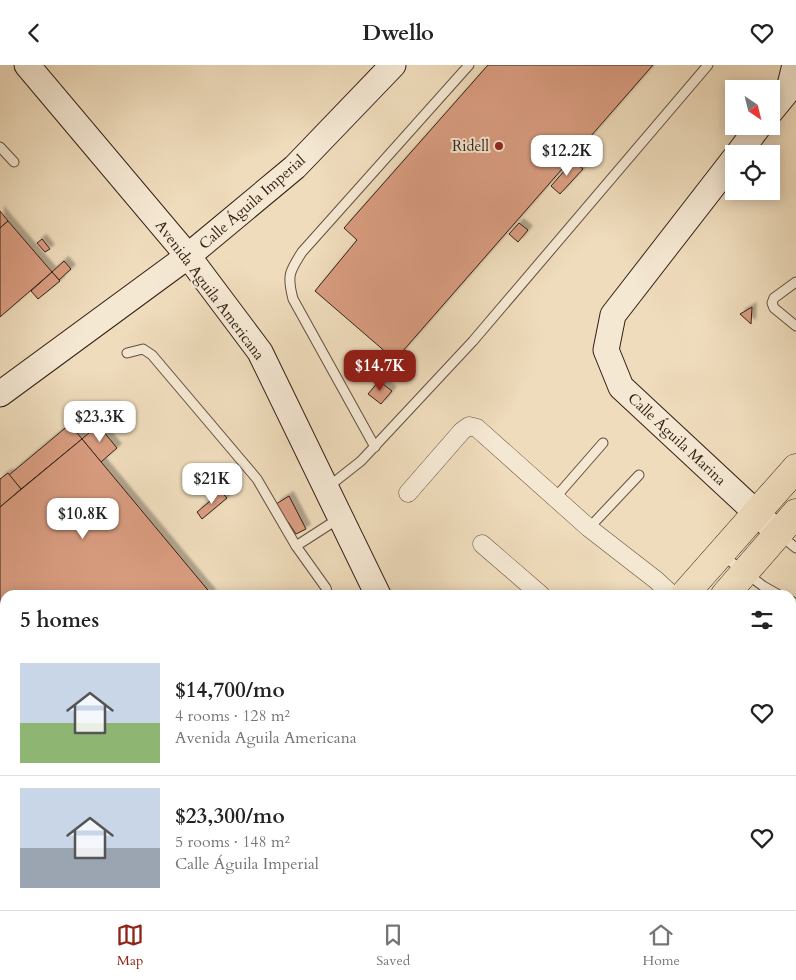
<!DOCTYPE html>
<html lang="en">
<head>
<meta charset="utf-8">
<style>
	body { margin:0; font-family:Cardo,serif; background:#f6f6f6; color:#222; height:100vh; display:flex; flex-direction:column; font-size:19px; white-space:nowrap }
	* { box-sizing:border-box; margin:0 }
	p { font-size:16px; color:#767676 }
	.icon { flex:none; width:28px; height:28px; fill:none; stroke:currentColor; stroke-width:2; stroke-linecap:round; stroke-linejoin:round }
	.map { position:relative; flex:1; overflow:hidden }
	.details { position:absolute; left:0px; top:525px; width:796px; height:320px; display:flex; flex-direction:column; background:#fff; border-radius:15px 15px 0 0; box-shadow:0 2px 12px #0003 }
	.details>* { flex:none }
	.needle { width:32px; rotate:145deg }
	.controls { position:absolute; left:725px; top:15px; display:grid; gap:10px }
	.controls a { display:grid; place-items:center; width:55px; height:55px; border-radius:0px; background:#fff; box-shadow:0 2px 12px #0003; font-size:25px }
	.price { position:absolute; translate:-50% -42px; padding:0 11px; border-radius:10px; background:#fff; color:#222; font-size:16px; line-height:32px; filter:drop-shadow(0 1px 2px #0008) }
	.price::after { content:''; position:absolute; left:50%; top:30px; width:15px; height:11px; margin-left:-8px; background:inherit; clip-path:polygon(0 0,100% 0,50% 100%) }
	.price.on { background:#8f2418; color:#fff }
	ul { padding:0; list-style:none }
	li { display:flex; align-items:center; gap:15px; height:125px; padding:0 20px }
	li+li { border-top:1px solid #e0e0e0 }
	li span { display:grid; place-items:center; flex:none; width:140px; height:100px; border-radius:0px; color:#555 }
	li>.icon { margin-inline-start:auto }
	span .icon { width:60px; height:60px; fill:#fffc; stroke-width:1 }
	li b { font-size:21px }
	h2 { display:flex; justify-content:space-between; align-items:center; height:60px; padding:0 20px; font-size:21px }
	header { display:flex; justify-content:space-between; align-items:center; height:65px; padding:0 20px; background:#fff; font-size:22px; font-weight:700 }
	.menu { display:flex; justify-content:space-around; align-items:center; height:70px; border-top:1px solid #e0e0e0; background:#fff; font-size:14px; color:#767676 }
	.menu a { display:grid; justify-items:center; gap:2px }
	.menu .on { color:#8f2418 }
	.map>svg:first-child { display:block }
</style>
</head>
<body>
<header><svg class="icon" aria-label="back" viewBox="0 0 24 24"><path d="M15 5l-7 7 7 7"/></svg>Dwello<svg class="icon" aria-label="heart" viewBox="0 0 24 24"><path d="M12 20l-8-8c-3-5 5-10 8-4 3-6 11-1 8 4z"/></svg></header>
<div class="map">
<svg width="796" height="845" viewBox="0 0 796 845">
	<defs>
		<filter id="shadow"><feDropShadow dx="4.5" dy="-4.5" stdDeviation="1" flood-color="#0004"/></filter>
	</defs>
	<rect width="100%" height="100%" fill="#efdcbc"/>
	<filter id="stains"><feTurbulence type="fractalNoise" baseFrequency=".004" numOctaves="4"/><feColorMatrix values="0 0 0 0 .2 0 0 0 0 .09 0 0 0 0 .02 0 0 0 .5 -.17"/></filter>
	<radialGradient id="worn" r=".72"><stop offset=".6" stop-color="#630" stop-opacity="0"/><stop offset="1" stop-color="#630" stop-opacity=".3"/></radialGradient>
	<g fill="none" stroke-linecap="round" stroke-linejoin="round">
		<g stroke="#727c76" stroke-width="5">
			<polyline points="791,768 796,763"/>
			<polyline points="698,845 704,840"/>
		</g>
	</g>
	<g fill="#d99c80" stroke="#352016" filter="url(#shadow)">
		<polygon points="488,0 653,0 395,295 315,226 357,175 344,163"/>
		<polygon points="573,96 583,104 560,129 551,121"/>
		<polygon points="0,146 8,156 0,163"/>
		<polygon points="8,156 52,207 0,252 0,163"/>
		<polygon points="519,158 528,165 518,177 509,169"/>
		<polygon points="42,174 50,184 45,187 37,178"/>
		<polygon points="64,196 71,204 59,215 52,207"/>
		<polygon points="52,207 60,216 38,234 31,226"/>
		<polygon points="752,242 751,259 740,249"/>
		<polygon points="379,316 392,326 381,339 368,329"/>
		<polygon points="70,359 82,374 21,424 9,410"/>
		<polygon points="98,360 117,383 101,397 82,374"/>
		<polygon points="82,374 212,530 5,530 5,628 0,622 0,442"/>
		<polygon points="8,408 21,424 0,442 0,414"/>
		<polygon points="221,427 227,433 202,454 197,447"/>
		<polygon points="289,431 306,464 296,469 288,457 286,458 276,439"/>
		<polygon points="793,565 796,569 796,595 791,598 791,566"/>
		<polygon points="791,644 796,650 796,716 791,719"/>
		<polygon points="255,840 284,840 286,845 257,845"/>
		<polygon points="282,840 420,840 421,845 284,845"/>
		<polygon points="435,840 603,840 596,845 437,845"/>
	</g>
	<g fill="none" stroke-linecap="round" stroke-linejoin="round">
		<g stroke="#644f40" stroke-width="11">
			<g id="lane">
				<polyline points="0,82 14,97"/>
				<polyline points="796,217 774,233 772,238 774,243 796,261"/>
				<polyline points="127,288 143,284 152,290 257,414 296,481 338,454"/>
				<path d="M 375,382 L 293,234 C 287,211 289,207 302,187 L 469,0"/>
				<polyline points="328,422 361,396 473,276 708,0"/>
				<polyline points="555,433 603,378"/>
				<polyline points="589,463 639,410"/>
				<polyline points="781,471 796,483"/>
				<polyline points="296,481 326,523 328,530"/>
				<polyline points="722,490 763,521 779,530"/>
				<polyline points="791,536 796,539"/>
				<polyline points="0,692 5,697"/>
				<polyline points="232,840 234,845"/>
				<polyline points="200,845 218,840"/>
			</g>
		</g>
		<g stroke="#644f40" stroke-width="19">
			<g id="street">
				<polyline points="408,428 462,366 469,361 477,363 589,463 656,515 672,530"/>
				<polyline points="482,479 541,530"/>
			</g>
		</g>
		<g stroke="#352016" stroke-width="27">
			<g id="secondary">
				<polyline points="27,0 188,191 260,287 378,530"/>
				<polyline points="771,46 789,24 795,0"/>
				<polyline points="738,89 759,61"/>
				<polyline points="734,94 613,250 606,285 621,322 779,469"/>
				<polyline points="0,329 188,191 295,102 393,0"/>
				<polyline points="0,784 5,786"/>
			</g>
		</g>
		<g stroke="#352016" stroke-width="29">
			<g id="primary">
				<polyline points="684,530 796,403"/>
				<polyline points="725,530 796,448"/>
				<polyline points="8,845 11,840"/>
				<polyline points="42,845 54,840"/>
				<polyline points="123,845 137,840"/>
			</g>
		</g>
		<use href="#lane" stroke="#f5e8d3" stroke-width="9"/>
		<use href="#street" stroke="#f5e8d3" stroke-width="18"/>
		<use href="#secondary" stroke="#f5e8d3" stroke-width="25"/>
		<use href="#primary" stroke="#efdcbc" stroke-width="28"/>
	</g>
	<circle fill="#8f2418" stroke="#f5e8d3" stroke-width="2" cx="499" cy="81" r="5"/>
	<g text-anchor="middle" stroke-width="4" stroke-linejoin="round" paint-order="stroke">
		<g font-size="15" fill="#352016" stroke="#f5e8d3" text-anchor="end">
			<text x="489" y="86">Ridell</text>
		</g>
		<g font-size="15" fill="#352016" stroke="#f5e8d3">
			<text transform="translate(252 137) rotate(-41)" y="5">Calle Águila Imperial</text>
			<text transform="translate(210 225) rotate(53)" y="5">Avenida Aguila Americana</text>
			<text transform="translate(677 374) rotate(43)" y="5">Calle Águila Marina</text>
		</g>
	</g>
	<rect width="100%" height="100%" filter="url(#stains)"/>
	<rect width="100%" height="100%" fill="url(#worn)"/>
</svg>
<div class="controls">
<a><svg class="needle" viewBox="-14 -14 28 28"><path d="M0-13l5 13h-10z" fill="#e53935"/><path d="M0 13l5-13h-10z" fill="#767676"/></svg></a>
<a><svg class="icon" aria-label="locate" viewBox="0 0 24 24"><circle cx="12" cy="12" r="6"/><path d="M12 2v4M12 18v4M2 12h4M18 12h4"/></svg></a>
</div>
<b class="price" style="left:567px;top:112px">$12.2K</b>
<b class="price on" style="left:380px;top:327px">$14.7K</b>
<b class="price" style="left:100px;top:378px">$23.3K</b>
<b class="price" style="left:212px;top:440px">$21K</b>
<b class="price" style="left:83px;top:475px">$10.8K</b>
<section class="details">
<h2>5 homes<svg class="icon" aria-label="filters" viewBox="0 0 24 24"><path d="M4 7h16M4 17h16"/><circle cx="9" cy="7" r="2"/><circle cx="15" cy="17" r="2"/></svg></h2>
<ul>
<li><span style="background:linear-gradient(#c9d6e8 60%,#8fb573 0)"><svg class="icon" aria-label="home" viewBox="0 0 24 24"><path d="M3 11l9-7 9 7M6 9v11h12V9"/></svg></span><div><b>$14,700/mo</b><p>4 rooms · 128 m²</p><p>Avenida Aguila Americana</p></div><svg class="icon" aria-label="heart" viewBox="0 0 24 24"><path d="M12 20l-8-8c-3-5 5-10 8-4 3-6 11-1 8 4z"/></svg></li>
<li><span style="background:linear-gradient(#c9d6e8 60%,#9aa5b1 0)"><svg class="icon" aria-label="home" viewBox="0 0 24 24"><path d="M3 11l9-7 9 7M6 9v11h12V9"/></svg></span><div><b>$23,300/mo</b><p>5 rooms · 148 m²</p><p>Calle Águila Imperial</p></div><svg class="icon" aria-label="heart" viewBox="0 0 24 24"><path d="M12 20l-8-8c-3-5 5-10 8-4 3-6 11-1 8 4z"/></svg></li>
</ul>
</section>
</div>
<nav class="menu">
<a class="on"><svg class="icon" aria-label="map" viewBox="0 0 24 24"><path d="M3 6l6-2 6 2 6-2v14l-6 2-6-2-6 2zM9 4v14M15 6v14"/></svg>Map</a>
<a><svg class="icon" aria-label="saved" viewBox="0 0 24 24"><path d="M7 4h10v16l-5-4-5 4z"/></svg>Saved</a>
<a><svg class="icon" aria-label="home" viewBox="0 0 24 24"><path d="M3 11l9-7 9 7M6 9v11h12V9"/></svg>Home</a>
</nav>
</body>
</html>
